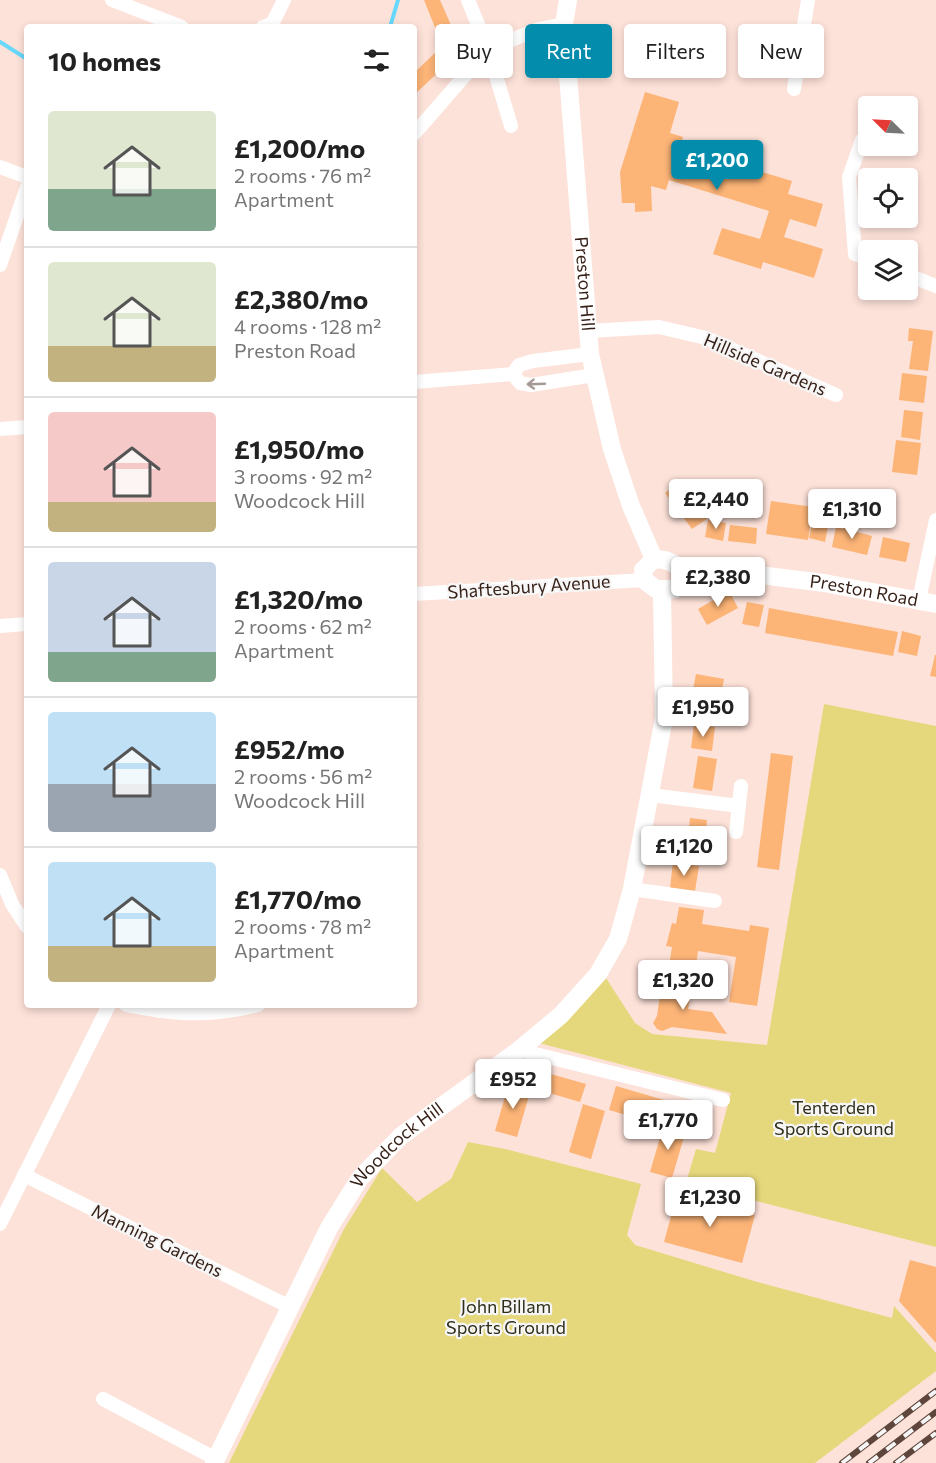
<!DOCTYPE html>
<html lang="en">
<head>
<meta charset="utf-8">
<style>
	body { margin:0; font-family:Commissioner,sans-serif; background:#f6f6f6; color:#222; height:100vh; display:flex; flex-direction:column; font-size:22px; white-space:nowrap }
	* { box-sizing:border-box; margin:0 }
	p { font-size:20px; color:#767676 }
	.icon { flex:none; width:33px; height:33px; fill:none; stroke:currentColor; stroke-width:2; stroke-linecap:round; stroke-linejoin:round }
	.map { position:relative; flex:1; overflow:hidden }
	.sheet { position:absolute; left:24px; top:24px; width:393px; height:984px; display:flex; flex-direction:column; background:#fff; border-radius:6px; box-shadow:0 3px 9px #0003 }
	.sheet>* { flex:none }
	.hud { position:absolute; left:435px; top:24px; width:411px; height:54px; display:flex; gap:12px }
	.needle { width:39px; rotate:294deg }
	.tools { position:absolute; left:858px; top:96px; display:grid; gap:12px }
	.tools a { display:grid; place-items:center; width:60px; height:60px; border-radius:6px; background:#fff; box-shadow:0 3px 9px #0003; font-size:30px }
	.price { position:absolute; translate:-50% -51px; padding:0 14px; border-radius:6px; background:#fff; color:#222; font-size:20px; line-height:39px; filter:drop-shadow(0 2px 3px #0008) }
	.price::after { content:''; position:absolute; left:50%; top:36px; width:18px; height:14px; margin-left:-9px; background:inherit; clip-path:polygon(0 0,100% 0,50% 100%) }
	.price.on { background:#038cab; color:#fff }
	ul { padding:0; list-style:none }
	li { display:flex; align-items:center; gap:18px; height:150px; padding:0 24px }
	li+li { border-top:2px solid #e0e0e0 }
	li span { display:grid; place-items:center; flex:none; width:168px; height:120px; border-radius:6px; color:#555 }
	li>.icon { margin-inline-start:auto }
	span .icon { width:72px; height:72px; fill:#fffc; stroke-width:1 }
	li b { font-size:26px }
	h2 { display:flex; justify-content:space-between; align-items:center; height:72px; padding:0 24px; font-size:26px }
	.pill { padding:0 21px; border-radius:6px; background:#fff; box-shadow:0 3px 9px #0003; font-size:21px; line-height:54px }
	.pill.on { background:#038cab; color:#fff }
	.map>svg:first-child { display:block }
</style>
</head>
<body>
<div class="map">
<svg width="936" height="1463" viewBox="0 0 936 1463">
	<rect width="100%" height="100%" fill="#fde2d9"/>
	<g fill="#e5d77b">
		<polygon points="824,704 936,726 936,1247 686,1183 696,1149 715,1153 731,1093 539,1043 606,978 635,1023 652,1034 767,1045"/>
		<polygon points="468,1142 505,1149 641,1184 627,1235 635,1245 754,1281 892,1318 894,1306 936,1353 936,1371 815,1463 229,1463 344,1229 382,1168 417,1202 451,1179"/>
	</g>
	<g fill="none" stroke-linecap="round" stroke-linejoin="round">
		<g stroke="#66d8fb" stroke-width="4">
			<polyline points="390,27 398,0"/>
			<polyline points="0,42 27,59"/>
		</g>
	</g>
	<g fill="#fcb477">
		<polygon points="424,0 440,0 457,39 448,43 450,51 444,59 448,63 414,95 414,73 437,51 440,54 444,50"/>
		<polygon points="645,92 679,102 670,133 683,137 680,147 792,181 788,194 823,204 816,227 790,219 784,237 823,249 814,278 763,262 761,269 713,254 722,228 760,239 769,211 669,180 666,190 651,186 652,211 635,212 635,203 622,203 620,172"/>
		<polygon points="909,328 933,331 928,371 909,369 913,341 908,341"/>
		<polygon points="902,373 927,376 924,403 899,400"/>
		<polygon points="904,410 923,412 920,440 901,437"/>
		<polygon points="896,440 921,443 917,475 892,472"/>
		<polygon points="680,482 707,519 692,529 665,493"/>
		<polygon points="771,501 813,507 808,540 766,534"/>
		<polygon points="813,518 829,521 825,542 809,538"/>
		<polygon points="708,520 726,523 723,541 705,537"/>
		<polygon points="845,523 858,526 857,532 872,536 867,555 832,547 836,527 843,529"/>
		<polygon points="730,525 757,528 756,544 728,541"/>
		<polygon points="883,537 910,543 906,562 879,557"/>
		<polygon points="729,591 738,608 707,625 698,609"/>
		<polygon points="747,602 764,605 759,627 742,624"/>
		<polygon points="769,608 898,632 893,656 765,633"/>
		<polygon points="902,631 921,636 917,656 898,652"/>
		<polygon points="935,655 936,655 936,677 930,676"/>
		<polygon points="696,674 724,679 716,721 688,716"/>
		<polygon points="694,724 715,727 712,751 691,748"/>
		<polygon points="771,753 793,756 779,870 757,867"/>
		<polygon points="698,756 717,759 712,791 693,788"/>
		<polygon points="690,818 707,820 703,864 686,862"/>
		<polygon points="673,862 699,866 695,891 670,888"/>
		<polygon points="679,907 704,910 702,924 749,931 750,925 769,928 757,1006 729,1002 736,957 698,951 694,982 667,978 672,947 666,946 672,923 676,924"/>
		<polygon points="662,981 692,985 688,1009 712,1012 727,1034 672,1027 662,1031 657,1029 653,1023 657,1016"/>
		<polygon points="537,1070 586,1084 580,1102 532,1088"/>
		<polygon points="509,1083 531,1089 517,1137 495,1131"/>
		<polygon points="616,1086 664,1100 657,1124 609,1110"/>
		<polygon points="583,1104 605,1111 591,1159 569,1152"/>
		<polygon points="664,1124 686,1130 672,1178 650,1172"/>
		<polygon points="677,1194 719,1206 720,1202 735,1206 734,1210 755,1215 742,1263 664,1242"/>
		<polygon points="910,1260 936,1267 936,1343 899,1301"/>
	</g>
	<g fill="none" stroke-linecap="round" stroke-linejoin="round">
		<g stroke="#fff" stroke-width="14">
			<polyline points="112,0 182,27"/>
			<polyline points="468,0 488,49 511,126"/>
			<polyline points="263,27 272,24 284,0"/>
			<polyline points="794,89 808,0"/>
			<polyline points="415,133 488,49 539,29 564,24"/>
			<polyline points="862,140 849,177 855,254 868,259"/>
			<polyline points="0,167 27,177"/>
			<polyline points="0,265 27,187"/>
			<polyline points="908,275 936,286"/>
			<polyline points="588,331 659,327 706,338 836,395"/>
			<polyline points="590,354 533,361 519,365 513,374 520,383 531,385 594,375"/>
			<polyline points="414,382 513,374"/>
			<polyline points="0,429 27,427"/>
			<polyline points="414,594 644,580"/>
			<polyline points="919,600 936,520"/>
			<polyline points="0,626 27,624"/>
			<polyline points="650,795 739,806"/>
			<polyline points="736,832 741,786"/>
			<polyline points="0,875 12,904 27,927"/>
			<polyline points="632,889 715,901"/>
			<path d="M 126,1005 C 173,1015 211,1017 258,1005"/>
			<polyline points="519,1050 723,1100"/>
			<polyline points="24,1175 290,1307"/>
			<polyline points="0,1224 109,1005"/>
			<polyline points="103,1399 216,1459"/>
		</g>
		<g stroke="#fff" stroke-width="18">
			<path id="s1" d="M 568,0 L 564,24 L 590,354 L 612,449 L 631,506 L 654,559"/>
			<path d="M 654,559 C 666,559 673,562 681,569 L 682,581 L 675,589 L 656,589 L 644,580 L 643,570 Z"/>
			<path id="s2" d="M 683,574 L 760,575 L 824,583 L 936,604"/>
			<path id="s3" d="M 214,1463 L 329,1228 L 360,1178 L 401,1136 L 519,1050 L 561,1015 L 598,974 L 618,939 L 632,889 L 664,718 L 662,590"/>
		</g>
		<g stroke="#5e463d" stroke-width="6">
			<g id="rail">
				<polyline points="842,1463 936,1391"/>
				<polyline points="869,1463 936,1412"/>
				<polyline points="896,1463 936,1433"/>
			</g>
		</g>
		<use href="#rail" stroke="#f6f6f6" stroke-width="4" stroke-dasharray="11" stroke-linecap="butt"/>
	</g>
	<defs><path id="oneway-shaft" d="M-6 0H5M1.5-3L5.5 0L1.5 3" fill="none" stroke-width="1.6" stroke-linecap="round" stroke-linejoin="round" transform="scale(1.5)"/></defs>
	<use stroke="#a59a96" href="#oneway-shaft" transform="translate(536 384) rotate(178)"/>
	<g text-anchor="middle" stroke-width="4.5" stroke-linejoin="round" paint-order="stroke">
		<g font-size="18" fill="#361f16" stroke="#f6f6f6">
			<text dy="6" stroke="none"><textPath href="#s1" startOffset="285">Preston Hill</textPath></text>
			<text transform="translate(765 365) rotate(23)" y="6">Hillside Gardens</text>
			<text transform="translate(529 587) rotate(-4)" y="6">Shaftesbury Avenue</text>
			<text dy="6" stroke="none"><textPath href="#s2" startOffset="182">Preston Road</textPath></text>
			<text dy="6" stroke="none"><textPath href="#s3" startOffset="370">Woodcock Hill</textPath></text>
			<text transform="translate(157 1241) rotate(26)" y="6">Manning Gardens</text>
		</g>
		<g font-size="18" fill="#312e19" stroke="#f6f6f6">
			<text x="834" y="1114">Tenterden<tspan x="834" dy="21">Sports Ground</tspan></text>
			<text x="506" y="1313">John Billam<tspan x="506" dy="21">Sports Ground</tspan></text>
		</g>
	</g>
</svg>
<div class="tools">
<a><svg class="needle" viewBox="-14 -14 28 28"><path d="M0-13l5 13h-10z" fill="#e53935"/><path d="M0 13l5-13h-10z" fill="#767676"/></svg></a>
<a><svg class="icon" aria-label="locate" viewBox="0 0 24 24"><circle cx="12" cy="12" r="6"/><path d="M12 2v4M12 18v4M2 12h4M18 12h4"/></svg></a>
<a><svg class="icon" aria-label="layers" viewBox="0 0 24 24"><path d="M12 4l9 5-9 5-9-5zM3 14l9 5 9-5"/></svg></a>
</div>
<b class="price on" style="left:717px;top:191px">£1,200</b>
<b class="price" style="left:716px;top:530px">£2,440</b>
<b class="price" style="left:852px;top:540px">£1,310</b>
<b class="price" style="left:718px;top:608px">£2,380</b>
<b class="price" style="left:703px;top:738px">£1,950</b>
<b class="price" style="left:684px;top:877px">£1,120</b>
<b class="price" style="left:683px;top:1011px">£1,320</b>
<b class="price" style="left:513px;top:1110px">£952</b>
<b class="price" style="left:668px;top:1151px">£1,770</b>
<b class="price" style="left:710px;top:1228px">£1,230</b>
<div class="hud">
<a class="pill">Buy</a>
<a class="pill on">Rent</a>
<a class="pill">Filters</a>
<a class="pill">New</a>
</div>
<section class="sheet">
<h2>10 homes<svg class="icon" aria-label="filters" viewBox="0 0 24 24"><path d="M4 7h16M4 17h16"/><circle cx="9" cy="7" r="2"/><circle cx="15" cy="17" r="2"/></svg></h2>
<ul>
<li><span style="background:linear-gradient(#dfe7d0 65%,#7fa58c 0)"><svg class="icon" aria-label="home" viewBox="0 0 24 24"><path d="M3 11l9-7 9 7M6 9v11h12V9"/></svg></span><div><b>£1,200/mo</b><p>2 rooms · 76 m²</p><p>Apartment</p></div></li>
<li><span style="background:linear-gradient(#dfe7d0 70%,#c2b280 0)"><svg class="icon" aria-label="home" viewBox="0 0 24 24"><path d="M3 11l9-7 9 7M6 9v11h12V9"/></svg></span><div><b>£2,380/mo</b><p>4 rooms · 128 m²</p><p>Preston Road</p></div></li>
<li><span style="background:linear-gradient(#f6c9c9 75%,#c2b280 0)"><svg class="icon" aria-label="home" viewBox="0 0 24 24"><path d="M3 11l9-7 9 7M6 9v11h12V9"/></svg></span><div><b>£1,950/mo</b><p>3 rooms · 92 m²</p><p>Woodcock Hill</p></div></li>
<li><span style="background:linear-gradient(#c9d6e8 75%,#7fa58c 0)"><svg class="icon" aria-label="home" viewBox="0 0 24 24"><path d="M3 11l9-7 9 7M6 9v11h12V9"/></svg></span><div><b>£1,320/mo</b><p>2 rooms · 62 m²</p><p>Apartment</p></div></li>
<li><span style="background:linear-gradient(#bfe0f5 60%,#9aa5b1 0)"><svg class="icon" aria-label="home" viewBox="0 0 24 24"><path d="M3 11l9-7 9 7M6 9v11h12V9"/></svg></span><div><b>£952/mo</b><p>2 rooms · 56 m²</p><p>Woodcock Hill</p></div></li>
<li><span style="background:linear-gradient(#bfe0f5 70%,#c2b280 0)"><svg class="icon" aria-label="home" viewBox="0 0 24 24"><path d="M3 11l9-7 9 7M6 9v11h12V9"/></svg></span><div><b>£1,770/mo</b><p>2 rooms · 78 m²</p><p>Apartment</p></div></li>
</ul>
</section>
</div>
</body>
</html>
